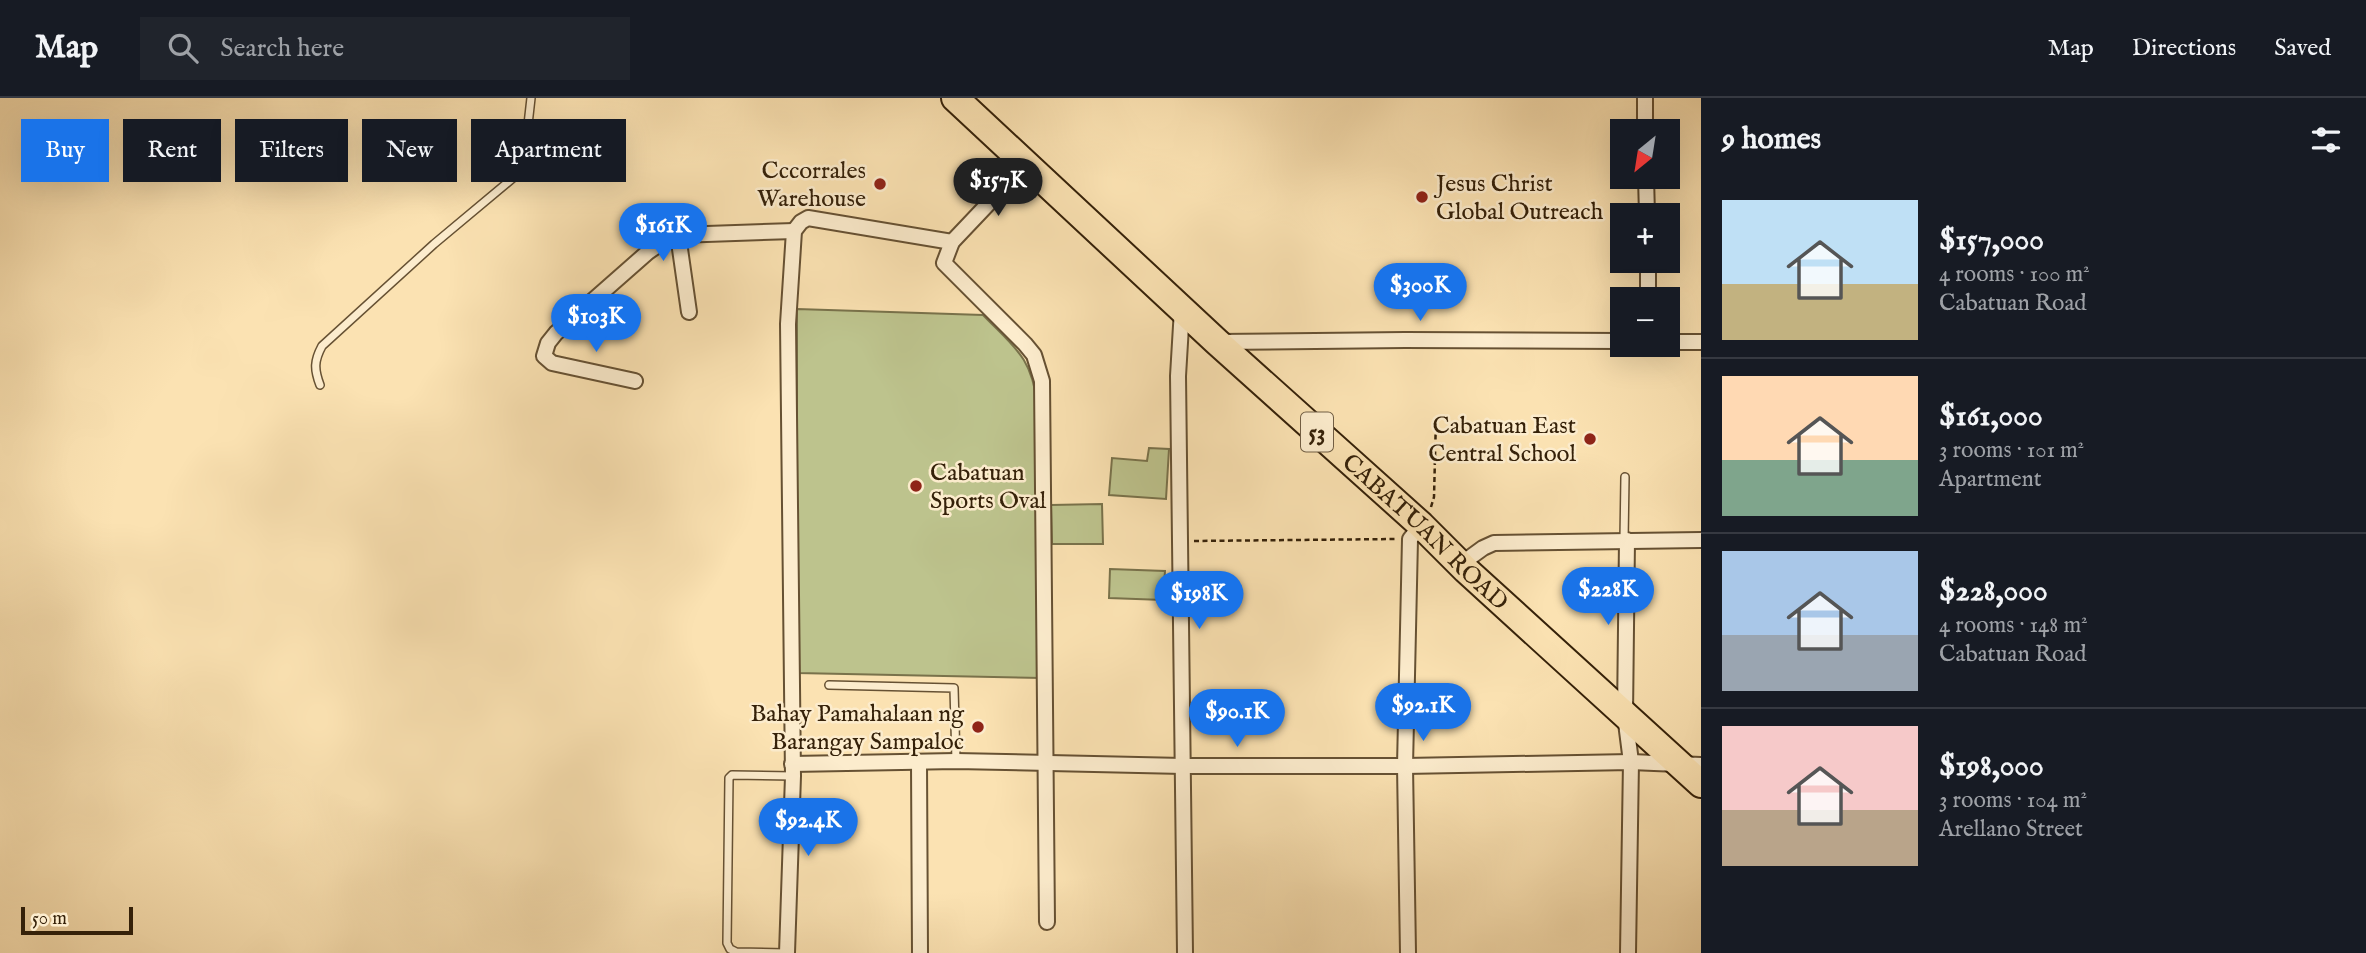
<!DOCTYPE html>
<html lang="en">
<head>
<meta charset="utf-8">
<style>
	body { margin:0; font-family:"IM FELL English",serif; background:#20242c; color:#f1f3f6; height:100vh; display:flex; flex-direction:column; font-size:26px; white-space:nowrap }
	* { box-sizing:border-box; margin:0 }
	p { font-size:23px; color:#9ea1a6 }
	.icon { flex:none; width:38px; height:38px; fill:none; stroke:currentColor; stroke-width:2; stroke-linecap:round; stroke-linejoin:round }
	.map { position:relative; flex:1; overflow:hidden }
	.details { display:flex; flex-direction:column; background:#171b24; width:665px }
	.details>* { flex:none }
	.top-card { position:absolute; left:21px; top:21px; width:665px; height:63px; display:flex; gap:14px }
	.needle { width:46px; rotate:210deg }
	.buttons { position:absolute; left:1610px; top:21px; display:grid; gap:14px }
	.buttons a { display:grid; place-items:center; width:70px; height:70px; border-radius:0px; background:#171b24; box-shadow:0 7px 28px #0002; font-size:35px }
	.scale { position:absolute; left:21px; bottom:18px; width:112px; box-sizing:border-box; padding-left:7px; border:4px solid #352109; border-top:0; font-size:19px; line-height:24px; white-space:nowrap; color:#352109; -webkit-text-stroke:5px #fceccd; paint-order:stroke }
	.price { position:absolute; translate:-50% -60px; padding:0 16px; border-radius:24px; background:#1a73e8; color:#fff; font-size:23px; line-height:46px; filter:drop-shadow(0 2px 4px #0008) }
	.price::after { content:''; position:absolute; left:50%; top:42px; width:21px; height:16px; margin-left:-10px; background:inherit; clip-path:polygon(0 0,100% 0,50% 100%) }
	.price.selected { background:#222; color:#fff }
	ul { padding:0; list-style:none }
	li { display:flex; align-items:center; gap:21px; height:175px; padding:0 21px }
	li+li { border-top:2px solid #363941 }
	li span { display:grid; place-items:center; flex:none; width:196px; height:140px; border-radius:0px; color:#555 }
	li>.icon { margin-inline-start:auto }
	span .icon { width:84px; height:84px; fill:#fffc; stroke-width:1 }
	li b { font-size:30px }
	h2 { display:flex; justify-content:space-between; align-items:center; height:84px; padding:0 21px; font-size:30px }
	.pill { padding:0 24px; border-radius:0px; background:#171b24; box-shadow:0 7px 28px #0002; font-size:24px; line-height:63px }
	.pill.selected { background:#1a73e8; color:#fff }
	header { display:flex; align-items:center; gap:42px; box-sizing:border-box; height:98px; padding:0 35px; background:#171b24; border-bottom:2px solid #363941 }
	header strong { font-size:33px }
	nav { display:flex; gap:38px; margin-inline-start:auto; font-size:24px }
	.search { width:490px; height:63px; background:#20242c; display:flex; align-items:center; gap:18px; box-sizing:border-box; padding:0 24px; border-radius:0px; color:#9ea1a6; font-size:26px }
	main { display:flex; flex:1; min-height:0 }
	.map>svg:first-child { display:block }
</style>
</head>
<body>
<header>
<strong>Map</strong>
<div class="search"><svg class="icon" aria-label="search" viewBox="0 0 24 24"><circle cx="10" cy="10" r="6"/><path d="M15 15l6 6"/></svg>Search here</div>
<nav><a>Map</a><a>Directions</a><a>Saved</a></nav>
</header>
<main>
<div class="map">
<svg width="1701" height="855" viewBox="0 0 1701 855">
	<rect width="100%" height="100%" fill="#fbe2b2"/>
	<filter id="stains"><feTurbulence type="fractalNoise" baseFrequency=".00286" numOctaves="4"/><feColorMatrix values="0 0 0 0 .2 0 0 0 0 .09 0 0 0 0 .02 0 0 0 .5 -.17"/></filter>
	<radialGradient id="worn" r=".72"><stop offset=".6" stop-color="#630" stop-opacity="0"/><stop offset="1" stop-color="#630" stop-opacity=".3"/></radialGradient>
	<g fill="#bdc38d" stroke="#79724b" stroke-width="2">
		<path d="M 797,211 L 983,217 C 1014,249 1032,259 1037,306 L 1041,580 L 797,575 Z"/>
		<polygon points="1149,350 1169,351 1166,401 1109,397 1112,360 1147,363"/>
		<polygon points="1102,406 1103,446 1052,446 1051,407"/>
		<polygon points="1110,471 1165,473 1163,502 1109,500"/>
	</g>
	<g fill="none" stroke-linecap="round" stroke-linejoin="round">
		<g stroke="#665133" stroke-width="10">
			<g id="lane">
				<path d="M 320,287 C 314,271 314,263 322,248 L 434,146 L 519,75 L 524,62 L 531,0"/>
				<polyline points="1624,442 1625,379"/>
				<polyline points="829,587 954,590 956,663"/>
				<polyline points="786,855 736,854 730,851 727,845 729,680 732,677 793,678"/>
			</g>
		</g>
		<g stroke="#665133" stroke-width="18">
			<g id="street">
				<polyline points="1645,0 1645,33"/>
				<polyline points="1026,66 952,144 944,165 1025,246 1034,257 1042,283 1047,824"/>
				<polyline points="1646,79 1647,117"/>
				<polyline points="678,137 689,214"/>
				<polyline points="1648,201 1648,163"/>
				<polyline points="1182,211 1178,278 1185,855"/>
				<polyline points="1218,244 1405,242 1622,243"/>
				<polyline points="1668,244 1701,244"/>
				<polyline points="635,283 552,265 544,258 548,245 556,235 648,154 664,143 678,137 794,133"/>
				<polyline points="1627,442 1625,617 1631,664 1628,855"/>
				<polyline points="1461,466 1483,450 1494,445 1701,442"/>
				<polyline points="919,665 920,855"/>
				<polyline points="792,666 956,663 1183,668 1405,668 1631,664 1701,667"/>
				<polyline points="787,855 793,678 788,226 794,133 801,124 808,120 952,144"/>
				<polyline points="1408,855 1405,668 1410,441 1421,427"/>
			</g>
		</g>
		<g stroke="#352109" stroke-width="30">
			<g id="highway">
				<path id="s1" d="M 955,0 L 1217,244 L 1421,427 L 1466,472 L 1701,686"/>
			</g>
		</g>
		<g stroke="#352109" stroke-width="2.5" stroke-dasharray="5 3.5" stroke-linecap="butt">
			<polyline points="1431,409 1434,399 1436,319"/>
			<polyline points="1194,443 1398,441"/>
		</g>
		<use href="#lane" stroke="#fceccd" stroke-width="7"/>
		<use href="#street" stroke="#fceccd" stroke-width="14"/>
		<use href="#highway" stroke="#fbe2b2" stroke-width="26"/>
	</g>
	<g fill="#8f2418" stroke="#fceccd" stroke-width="2.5">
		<circle cx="880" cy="86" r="7"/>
		<circle cx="1422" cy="99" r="7"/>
		<circle cx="1590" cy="341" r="7"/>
		<circle cx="916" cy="388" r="7"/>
		<circle cx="978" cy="629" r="7"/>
	</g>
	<g text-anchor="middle" stroke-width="5" stroke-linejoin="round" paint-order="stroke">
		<rect fill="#fceccd" stroke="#715e44" stroke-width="2" x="1301" y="314.5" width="32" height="39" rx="5"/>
		<g font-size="23" font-weight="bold" fill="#352109">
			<text x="1317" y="342">53</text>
		</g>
		<g font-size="24" fill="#352109" stroke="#fceccd" text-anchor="end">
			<text x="866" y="80">Cccorrales<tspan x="866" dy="28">Warehouse</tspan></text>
			<text x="1436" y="93" text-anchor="start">Jesus Christ<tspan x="1436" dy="28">Global Outreach</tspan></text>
			<text x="1576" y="335">Cabatuan East<tspan x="1576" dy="28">Central School</tspan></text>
			<text x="930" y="382" text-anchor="start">Cabatuan<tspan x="930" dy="28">Sports Oval</tspan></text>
			<text x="964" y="623">Bahay Pamahalaan ng<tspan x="964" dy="28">Barangay Sampaloc</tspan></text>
		</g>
		<g font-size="24" fill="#352109" stroke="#fceccd">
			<text dy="8" stroke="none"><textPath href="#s1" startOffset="640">CABATUAN ROAD</textPath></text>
		</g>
	</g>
	<rect width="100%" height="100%" filter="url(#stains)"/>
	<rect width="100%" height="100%" fill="url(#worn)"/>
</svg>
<div class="buttons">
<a><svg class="needle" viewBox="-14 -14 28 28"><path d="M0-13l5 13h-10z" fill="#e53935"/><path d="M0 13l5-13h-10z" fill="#9ea1a6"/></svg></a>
<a>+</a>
<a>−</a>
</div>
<div class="scale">50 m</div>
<b class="price selected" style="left:998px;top:120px">$157K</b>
<b class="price" style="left:663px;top:165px">$161K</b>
<b class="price" style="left:1420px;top:225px">$300K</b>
<b class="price" style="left:596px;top:256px">$103K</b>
<b class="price" style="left:1608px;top:529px">$228K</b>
<b class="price" style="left:1199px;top:533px">$198K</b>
<b class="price" style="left:1423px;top:645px">$92.1K</b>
<b class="price" style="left:1237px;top:651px">$90.1K</b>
<b class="price" style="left:808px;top:760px">$92.4K</b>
<div class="top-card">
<a class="pill selected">Buy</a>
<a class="pill">Rent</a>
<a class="pill">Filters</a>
<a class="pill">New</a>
<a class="pill">Apartment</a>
</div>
</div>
<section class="details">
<h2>9 homes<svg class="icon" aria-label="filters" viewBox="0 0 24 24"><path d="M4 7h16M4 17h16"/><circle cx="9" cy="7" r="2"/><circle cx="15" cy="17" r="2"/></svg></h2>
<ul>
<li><span style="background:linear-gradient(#bfe0f5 60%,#c2b280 0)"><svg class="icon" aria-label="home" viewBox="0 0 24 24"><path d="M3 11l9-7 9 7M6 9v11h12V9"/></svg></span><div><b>$157,000</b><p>4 rooms · 100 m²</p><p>Cabatuan Road</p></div></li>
<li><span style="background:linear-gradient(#ffd9b3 60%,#7fa58c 0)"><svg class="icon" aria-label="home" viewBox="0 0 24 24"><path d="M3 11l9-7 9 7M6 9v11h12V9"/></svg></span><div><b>$161,000</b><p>3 rooms · 101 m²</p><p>Apartment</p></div></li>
<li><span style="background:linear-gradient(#a9c7e8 60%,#9aa5b1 0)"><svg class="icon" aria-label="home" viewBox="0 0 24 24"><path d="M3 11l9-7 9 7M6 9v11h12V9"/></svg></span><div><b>$228,000</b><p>4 rooms · 148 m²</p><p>Cabatuan Road</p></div></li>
<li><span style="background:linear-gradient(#f6c9c9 60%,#b9a48a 0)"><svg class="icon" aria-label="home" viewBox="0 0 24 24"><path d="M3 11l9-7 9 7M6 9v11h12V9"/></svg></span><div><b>$198,000</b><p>3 rooms · 104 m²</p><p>Arellano Street</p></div></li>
</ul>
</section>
</main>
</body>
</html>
